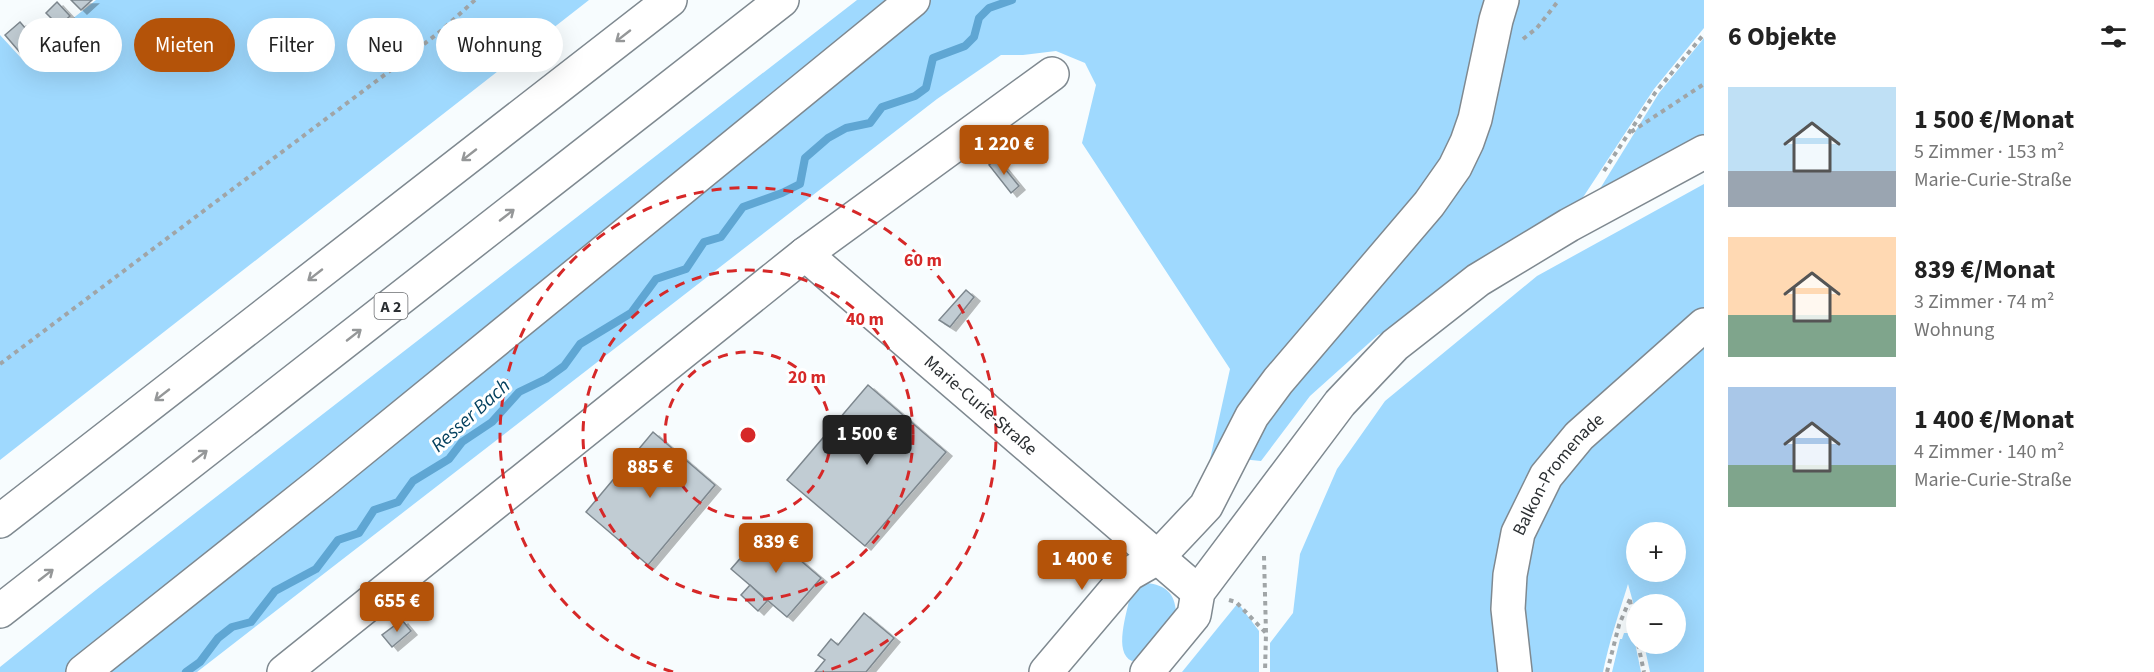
<!DOCTYPE html>
<html lang="de">
<head>
<meta charset="utf-8">
<style>
	body { margin:0; font-family:"Source Sans 3",sans-serif; background:#f2f2f2; color:#222; height:100vh; display:flex; flex-direction:column; font-size:22px; white-space:nowrap }
	* { box-sizing:border-box; margin:0 }
	p { font-size:20px; color:#767676 }
	.icon { flex:none; width:33px; height:33px; fill:none; stroke:currentColor; stroke-width:2; stroke-linecap:round; stroke-linejoin:round }
	.map { position:relative; flex:1; overflow:hidden }
	.details { display:flex; flex-direction:column; background:#fff; width:450px }
	.details>* { flex:none }
	.guide { position:absolute; left:18px; top:18px; width:570px; height:54px; display:flex; gap:12px }
	.tools { position:absolute; left:1626px; top:522px; display:grid; gap:12px }
	.tools a { display:grid; place-items:center; width:60px; height:60px; border-radius:50%; background:#fff; box-shadow:0 6px 24px #0002; font-size:30px }
	.price { position:absolute; translate:-50% -51px; padding:0 14px; border-radius:6px; background:#b45309; color:#fff; font-size:20px; line-height:39px; filter:drop-shadow(0 2px 3px #0008) }
	.price::after { content:''; position:absolute; left:50%; top:36px; width:18px; height:14px; margin-left:-9px; background:inherit; clip-path:polygon(0 0,100% 0,50% 100%) }
	.price.selected { background:#222; color:#fff }
	ul { padding:0; list-style:none }
	li { display:flex; align-items:center; gap:18px; height:150px; padding:0 24px }
	li span { display:grid; place-items:center; flex:none; width:168px; height:120px; border-radius:0px; color:#555 }
	li>.icon { margin-inline-start:auto }
	span .icon { width:72px; height:72px; fill:#fffc; stroke-width:1 }
	li b { font-size:26px }
	h2 { display:flex; justify-content:space-between; align-items:center; height:72px; padding:0 24px; font-size:26px }
	.tag { padding:0 21px; border-radius:27px; background:#fff; box-shadow:0 6px 24px #0002; font-size:21px; line-height:54px }
	.tag.selected { background:#b45309; color:#fff }
	main { display:flex; flex:1; min-height:0 }
	.map>svg:first-child { display:block }
</style>
</head>
<body>
<main>
<div class="map">
<svg width="1704" height="672" viewBox="0 0 1704 672">
	<defs>
		<filter id="shadow"><feDropShadow dx="6" dy="4" stdDeviation="0" flood-color="#0004"/></filter>
	</defs>
	<rect width="100%" height="100%" fill="#f7fcfe"/>
	<g fill="#9fd9fe" fill-rule="evenodd">
		<polygon points="96,0 589,0 0,460 0,35 22,59"/>
		<polygon points="857,0 1496,0 1452,143 1422,196 1203,491 1230,369 1082,143 1096,85 1085,63 1056,51 1023,55 1001,55 937,99 197,672 0,672 0,667 96,590"/>
		<polygon points="1510,0 1704,0 1704,28 1654,89 1578,205 1407,322 1378,335 1310,396 1261,461 1241,459 1261,418 1447,193"/>
		<polygon points="1704,38 1704,136 1598,192 1659,93"/>
		<polygon points="1704,184 1704,318 1521,498 1505,672 1270,672 1270,643 1293,613 1300,554 1337,469 1385,401 1537,276"/>
		<path d="M 1704,340 L 1704,672 L 1650,672 L 1644,644 L 1676,644 L 1676,604 L 1636,604 L 1636,613 L 1628,584 C 1619,613 1609,642 1603,672 L 1522,672 L 1513,595 L 1537,511 L 1577,451 ZM 1636,532 L 1676,532 L 1676,572 L 1636,572 Z"/>
		<path d="M 1147,583 C 1165,585 1175,593 1176,612 L 1139,659 L 1132,661 C 1113,653 1127,613 1130,596 L 1134,591 Z"/>
		<polygon points="1238,603 1259,631 1259,672 1182,672"/>
		<polygon points="1624,633 1633,633 1641,672 1612,672 1620,639 1622,639"/>
	</g>
	<g fill="none" stroke-linecap="round" stroke-linejoin="round">
		<polyline stroke="#5fa6d3" stroke-width="8" points="186,672 200,662 218,638 232,627 251,622 275,591 316,569 338,540 359,533 374,510 398,502 413,481 449,459 462,442 492,422 519,392 546,379 564,366 580,344 631,313 656,279 686,269 704,242 721,237 743,207 782,193 800,184 805,158 828,138 846,128 870,123 882,107 915,96 926,88 933,58 965,46 974,37 979,18 989,8 1012,0"/>
	</g>
	<g fill="#c1ccd3" stroke="#7d878e" stroke-width="1.5" filter="url(#shadow)">
		<polygon points="71,0 92,0 81,10"/>
		<polygon points="57,2 70,16 59,26 46,13"/>
		<polygon points="20,22 38,43 23,56 5,35"/>
		<polygon points="997,159 1019,186 1011,193 989,165"/>
		<polygon points="966,290 974,297 950,327 939,320"/>
		<polygon points="868,385 946,452 865,546 787,480"/>
		<polygon points="653,432 715,485 648,565 586,512"/>
		<polygon points="765,530 821,578 787,617 731,569"/>
		<polygon points="750,585 767,601 758,611 741,595"/>
		<polygon points="864,613 894,638 866,672 815,672 825,660 818,655 831,639 838,645"/>
		<polygon points="402,620 411,631 392,647 382,635"/>
	</g>
	<g fill="none" stroke-linecap="round" stroke-linejoin="round">
		<g stroke="#7f8990" stroke-width="36">
			<g id="minor">
				<path id="s1" d="M 805,254 L 1198,592"/>
				<polyline points="83,672 322,482 913,0"/>
				<polyline points="284,672 805,254 1052,74"/>
				<polyline points="1046,672 1129,574 1157,558 1206,506 1252,416 1278,381 1429,204 1455,167 1467,142 1475,119 1496,20 1502,0"/>
				<polyline points="1147,672 1194,615 1198,592 1340,403 1395,345 1478,280 1569,225 1704,152"/>
				<path id="s2" d="M 1515,672 L 1508,609 L 1510,575 L 1518,533 L 1546,476 L 1579,436 L 1704,325"/>
			</g>
		</g>
		<g stroke="#7f8990" stroke-width="36">
			<g id="highway">
				<polyline points="0,521 670,0"/>
				<polyline points="0,611 782,0"/>
			</g>
		</g>
		<g stroke="#a0a5a7" stroke-width="4" stroke-dasharray="4.5 4.5" stroke-linecap="butt">
			<polyline points="1523,39 1537,28 1559,0"/>
			<polyline points="1631,132 1704,84"/>
			<polyline points="1604,171 1655,93 1704,34"/>
			<polyline points="0,364 387,73 442,30 475,0"/>
			<polyline points="1264,556 1266,633"/>
			<polyline points="1229,600 1236,602 1266,633 1265,672"/>
			<polyline points="1630,600 1636,635"/>
			<polyline points="1638,644 1644,672"/>
			<polyline points="1607,672 1619,625 1630,599"/>
		</g>
		<use href="#minor" stroke="#fff" stroke-width="33"/>
		<use href="#highway" stroke="#fff" stroke-width="33"/>
	</g>
	<defs><path id="oneway-shaft" d="M-6 0H5M1.5-3L5.5 0L1.5 3" fill="none" stroke-width="1.6" stroke-linecap="round" stroke-linejoin="round" transform="scale(1.5)"/></defs>
	<g stroke="#959798">
		<use href="#oneway-shaft" transform="translate(623 36) rotate(142)"/>
		<use href="#oneway-shaft" transform="translate(469 155) rotate(142)"/>
		<use href="#oneway-shaft" transform="translate(507 215) rotate(-38)"/>
		<use href="#oneway-shaft" transform="translate(315 275) rotate(142)"/>
		<use href="#oneway-shaft" transform="translate(354 335) rotate(-38)"/>
		<use href="#oneway-shaft" transform="translate(162 395) rotate(142)"/>
		<use href="#oneway-shaft" transform="translate(200 456) rotate(-38)"/>
		<use href="#oneway-shaft" transform="translate(46 575) rotate(-38)"/>
	</g>
	<g fill="none" stroke="#d62828" stroke-width="3" stroke-dasharray="10 8">
		<circle cx="748" cy="435" r="83"/>
		<circle cx="748" cy="435" r="165"/>
		<path d="M673 672A248 248 0 1 1 823 672"/>
	</g>
	<g text-anchor="middle" stroke-width="6" stroke-linejoin="round" paint-order="stroke">
		<rect fill="#fff" stroke="#6b6d70" stroke-width="1.5" x="374.5" y="293" width="33" height="26" rx="4.5"/>
		<g font-size="16" font-weight="bold" fill="#2b2f32">
			<text x="391" y="312">A 2</text>
		</g>
		<g font-size="18" fill="#2b2f32" stroke="#fff">
			<text dy="6" stroke="none"><textPath href="#s1" startOffset="232">Marie-Curie-Straße</textPath></text>
			<text dy="6" stroke="none"><textPath href="#s2" startOffset="212">Balkon-Promenade</textPath></text>
		</g>
		<g font-size="20" font-style="italic" fill="#04415f" stroke="#fff">
			<text transform="translate(470 415) rotate(-42)" y="7">Resser Bach</text>
		</g>
	</g>
	<circle cx="748" cy="435" r="9" fill="#d62828" stroke="#fff" stroke-width="3"/>
	<g font-size="18" text-anchor="middle" font-weight="bold" fill="#d62828" stroke="#fff" stroke-width="6" stroke-linejoin="round" paint-order="stroke">
		<text x="923" y="266">60 m</text>
		<text x="865" y="325">40 m</text>
		<text x="807" y="383">20 m</text>
	</g>
</svg>
<div class="tools">
<a>+</a>
<a>−</a>
</div>
<b class="price" style="left:1004px;top:176px">1 220 €</b>
<b class="price selected" style="left:867px;top:466px">1 500 €</b>
<b class="price" style="left:650px;top:499px">885 €</b>
<b class="price" style="left:776px;top:574px">839 €</b>
<b class="price" style="left:1082px;top:591px">1 400 €</b>
<b class="price" style="left:397px;top:633px">655 €</b>
<div class="guide">
<a class="tag">Kaufen</a>
<a class="tag selected">Mieten</a>
<a class="tag">Filter</a>
<a class="tag">Neu</a>
<a class="tag">Wohnung</a>
</div>
</div>
<section class="details">
<h2>6 Objekte<svg class="icon" aria-label="filters" viewBox="0 0 24 24"><path d="M4 7h16M4 17h16"/><circle cx="9" cy="7" r="2"/><circle cx="15" cy="17" r="2"/></svg></h2>
<ul>
<li><span style="background:linear-gradient(#bfe0f5 70%,#9aa5b1 0)"><svg class="icon" aria-label="home" viewBox="0 0 24 24"><path d="M3 11l9-7 9 7M6 9v11h12V9"/></svg></span><div><b>1 500 €/Monat</b><p>5 Zimmer · 153 m²</p><p>Marie-Curie-Straße</p></div></li>
<li><span style="background:linear-gradient(#ffd9b3 65%,#7fa58c 0)"><svg class="icon" aria-label="home" viewBox="0 0 24 24"><path d="M3 11l9-7 9 7M6 9v11h12V9"/></svg></span><div><b>839 €/Monat</b><p>3 Zimmer · 74 m²</p><p>Wohnung</p></div></li>
<li><span style="background:linear-gradient(#a9c7e8 65%,#7fa58c 0)"><svg class="icon" aria-label="home" viewBox="0 0 24 24"><path d="M3 11l9-7 9 7M6 9v11h12V9"/></svg></span><div><b>1 400 €/Monat</b><p>4 Zimmer · 140 m²</p><p>Marie-Curie-Straße</p></div></li>
</ul>
</section>
</main>
</body>
</html>
